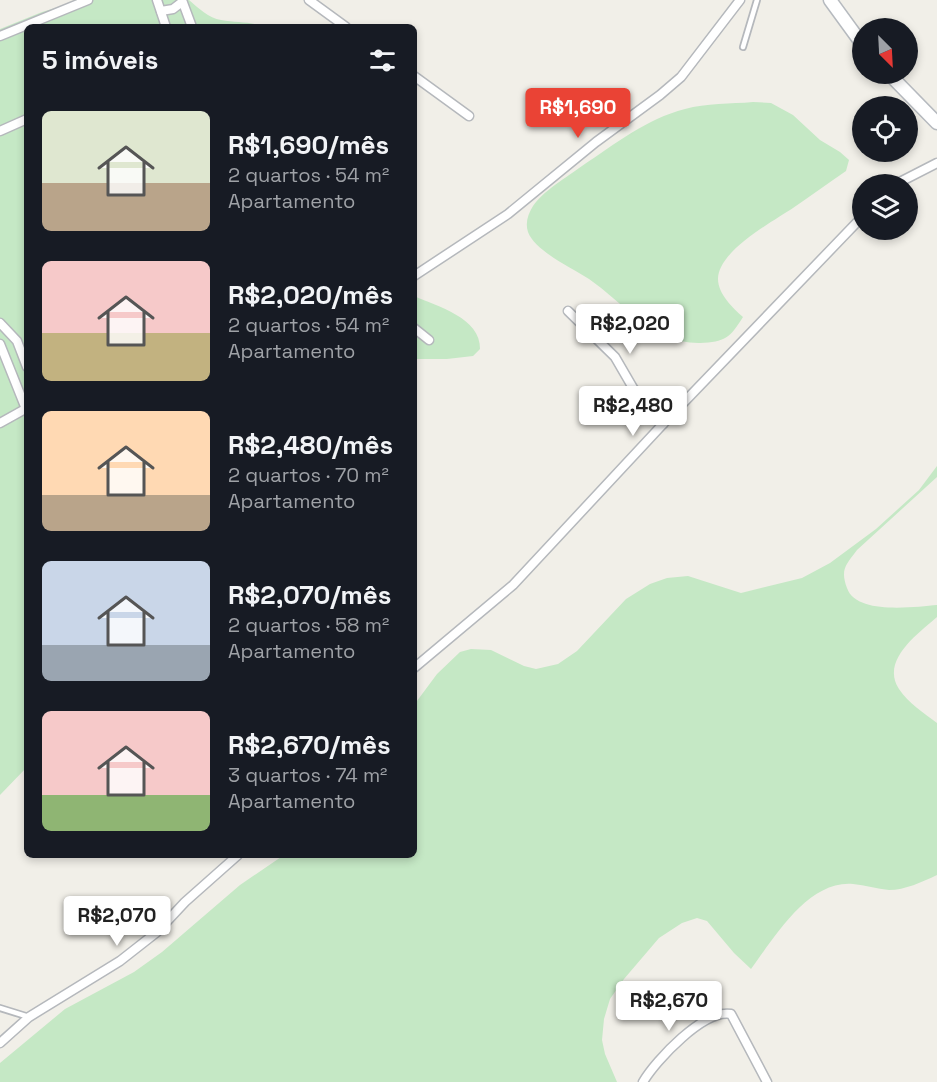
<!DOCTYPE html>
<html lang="pt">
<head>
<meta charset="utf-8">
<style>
	body { margin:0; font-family:"Space Grotesk",sans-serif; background:#242831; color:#f1f3f6; height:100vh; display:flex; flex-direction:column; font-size:22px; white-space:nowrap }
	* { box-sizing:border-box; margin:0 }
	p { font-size:20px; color:#9ea1a6 }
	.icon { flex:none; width:33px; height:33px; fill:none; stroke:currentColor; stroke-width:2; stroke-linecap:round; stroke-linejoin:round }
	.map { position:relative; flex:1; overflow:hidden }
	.sheet { position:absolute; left:24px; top:24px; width:393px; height:834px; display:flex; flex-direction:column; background:#171b24; border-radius:9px; box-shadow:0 3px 9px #0003 }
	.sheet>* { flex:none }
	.needle { width:39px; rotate:156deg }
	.buttons { position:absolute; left:852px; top:18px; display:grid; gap:12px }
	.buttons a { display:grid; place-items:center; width:66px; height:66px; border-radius:50%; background:#171b24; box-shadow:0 3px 9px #0003; font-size:30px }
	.price { position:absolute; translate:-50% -51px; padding:0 14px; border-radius:6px; background:#fff; color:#222; font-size:20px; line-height:39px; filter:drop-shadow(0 2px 3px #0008) }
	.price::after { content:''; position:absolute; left:50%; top:36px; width:18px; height:14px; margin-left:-9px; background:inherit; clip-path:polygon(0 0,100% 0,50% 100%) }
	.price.active { background:#ea4335; color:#fff }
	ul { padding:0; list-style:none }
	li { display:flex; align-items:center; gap:18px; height:150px; padding:0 18px }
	li span { display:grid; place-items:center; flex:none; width:168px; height:120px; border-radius:9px; color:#555 }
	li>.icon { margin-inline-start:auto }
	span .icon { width:72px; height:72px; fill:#fffc; stroke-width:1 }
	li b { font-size:26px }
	h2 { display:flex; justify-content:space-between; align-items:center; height:72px; padding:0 18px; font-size:26px }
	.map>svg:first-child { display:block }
</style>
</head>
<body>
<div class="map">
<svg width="937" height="1082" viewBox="0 0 937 1082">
	<rect width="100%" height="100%" fill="#f1efe8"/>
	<g fill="#c5e8c5">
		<path d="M 82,0 L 189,0 C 198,8 209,18 221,20 C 236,23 250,21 264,27 L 27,27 L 27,767 L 0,795 L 0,29 L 42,12 Z"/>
		<path d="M 753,102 L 771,103 L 793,115 L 820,140 L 840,152 L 849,160 L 846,171 C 828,183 811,196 793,208 C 772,222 718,251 718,279 C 718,294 733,308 743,317 C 730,338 725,342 700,343 C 653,344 624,303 589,279 C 572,268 535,251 528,232 C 525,223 528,214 533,206 C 543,191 567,177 582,166 C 615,144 646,119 685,109 C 706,103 731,104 753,102 Z"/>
		<path d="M 414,296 C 437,306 481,318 480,349 L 473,356 L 447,359 L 414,359 Z"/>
		<path d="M 937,466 L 937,477 L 857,550 C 846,565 840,569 847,588 C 856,615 914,607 937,605 L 937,617 C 919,633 880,660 899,689 C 908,703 924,713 937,723 L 937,875 C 922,882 905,890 889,890 C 877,889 865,885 853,884 C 808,880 774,938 751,969 L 734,953 L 707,921 L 697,918 L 682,923 L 659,938 L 624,979 L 610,999 L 604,1019 L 602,1040 L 605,1054 L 617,1082 L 0,1082 L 0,1063 L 65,1009 L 134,972 L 162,952 L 240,885 L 284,855 L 414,855 L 414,705 L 437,674 L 460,652 L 471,649 L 491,650 L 524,666 L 536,669 L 558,664 L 577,651 L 626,599 L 650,584 L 667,578 L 688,576 L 741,593 L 802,578 L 830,563 L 876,529 L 919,490 Z"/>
	</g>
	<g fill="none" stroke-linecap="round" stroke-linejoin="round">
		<g stroke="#b5b8bc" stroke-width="8">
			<g id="lane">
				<polyline points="743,47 757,0"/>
				<polyline points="0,1008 29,1017"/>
			</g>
		</g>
		<g stroke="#b5b8bc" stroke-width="11">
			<g id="street">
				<polyline points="157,0 166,27"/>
				<polyline points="182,0 192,27"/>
				<polyline points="309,0 346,27"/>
				<polyline points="161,11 173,9 182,2"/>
				<polyline points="0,36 88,0"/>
				<polyline points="414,76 469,116"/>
				<polyline points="0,131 27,119"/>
				<polyline points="896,184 937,163"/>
				<polyline points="414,276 508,214 596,142 660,95 681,77 740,0"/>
				<polyline points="568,311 615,357 633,388 663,424"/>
				<polyline points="0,323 17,341 27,367"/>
				<polyline points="414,328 429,340"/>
				<polyline points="0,344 26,409"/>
				<polyline points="0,423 27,408"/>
				<polyline points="414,668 513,585 663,424 862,217"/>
				<polyline points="0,1043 29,1017 120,961 157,932 185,902 238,855"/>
				<path d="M 643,1082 C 656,1060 704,1009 731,1014 L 767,1082"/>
			</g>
		</g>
		<g stroke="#b6babf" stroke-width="15">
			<g id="secondary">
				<polyline points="830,0 862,44"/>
				<polyline points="889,74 937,123"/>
			</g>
		</g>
		<use href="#lane" stroke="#fff" stroke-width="4.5"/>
		<use href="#street" stroke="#fff" stroke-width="8"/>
		<use href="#secondary" stroke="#fff" stroke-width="12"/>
	</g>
</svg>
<div class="buttons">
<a><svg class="needle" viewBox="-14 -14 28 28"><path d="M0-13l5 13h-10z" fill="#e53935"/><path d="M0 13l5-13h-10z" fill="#9ea1a6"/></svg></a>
<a><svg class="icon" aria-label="locate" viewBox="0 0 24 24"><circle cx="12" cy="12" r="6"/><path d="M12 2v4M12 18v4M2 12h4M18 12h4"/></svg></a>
<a><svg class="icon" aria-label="layers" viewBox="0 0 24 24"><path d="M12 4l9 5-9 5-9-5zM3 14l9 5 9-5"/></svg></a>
</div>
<b class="price active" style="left:578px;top:139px">R$1,690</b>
<b class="price" style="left:630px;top:355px">R$2,020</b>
<b class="price" style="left:633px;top:437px">R$2,480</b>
<b class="price" style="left:117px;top:947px">R$2,070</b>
<b class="price" style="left:669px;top:1032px">R$2,670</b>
<section class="sheet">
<h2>5 imóveis<svg class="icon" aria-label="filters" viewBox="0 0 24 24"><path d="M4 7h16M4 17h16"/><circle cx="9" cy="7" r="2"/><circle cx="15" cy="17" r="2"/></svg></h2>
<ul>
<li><span style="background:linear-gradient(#dfe7d0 60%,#b9a48a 0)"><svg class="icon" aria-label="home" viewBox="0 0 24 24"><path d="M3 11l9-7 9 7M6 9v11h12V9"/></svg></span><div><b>R$1,690/mês</b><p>2 quartos · 54 m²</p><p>Apartamento</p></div></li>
<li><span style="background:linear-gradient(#f6c9c9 60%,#c2b280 0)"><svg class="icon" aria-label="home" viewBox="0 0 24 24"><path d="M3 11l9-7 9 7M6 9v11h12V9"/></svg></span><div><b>R$2,020/mês</b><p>2 quartos · 54 m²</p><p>Apartamento</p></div></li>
<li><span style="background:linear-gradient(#ffd9b3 70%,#b9a48a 0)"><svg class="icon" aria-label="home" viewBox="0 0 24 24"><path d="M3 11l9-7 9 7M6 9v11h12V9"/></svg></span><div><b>R$2,480/mês</b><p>2 quartos · 70 m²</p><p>Apartamento</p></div></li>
<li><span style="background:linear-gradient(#c9d6e8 70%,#9aa5b1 0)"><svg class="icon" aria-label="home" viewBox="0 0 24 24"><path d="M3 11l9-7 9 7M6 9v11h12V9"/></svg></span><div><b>R$2,070/mês</b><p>2 quartos · 58 m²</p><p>Apartamento</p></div></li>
<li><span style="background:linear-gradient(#f6c9c9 70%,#8fb573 0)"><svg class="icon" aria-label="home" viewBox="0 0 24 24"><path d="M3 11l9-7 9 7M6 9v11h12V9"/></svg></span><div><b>R$2,670/mês</b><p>3 quartos · 74 m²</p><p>Apartamento</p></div></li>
</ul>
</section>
</div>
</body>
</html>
